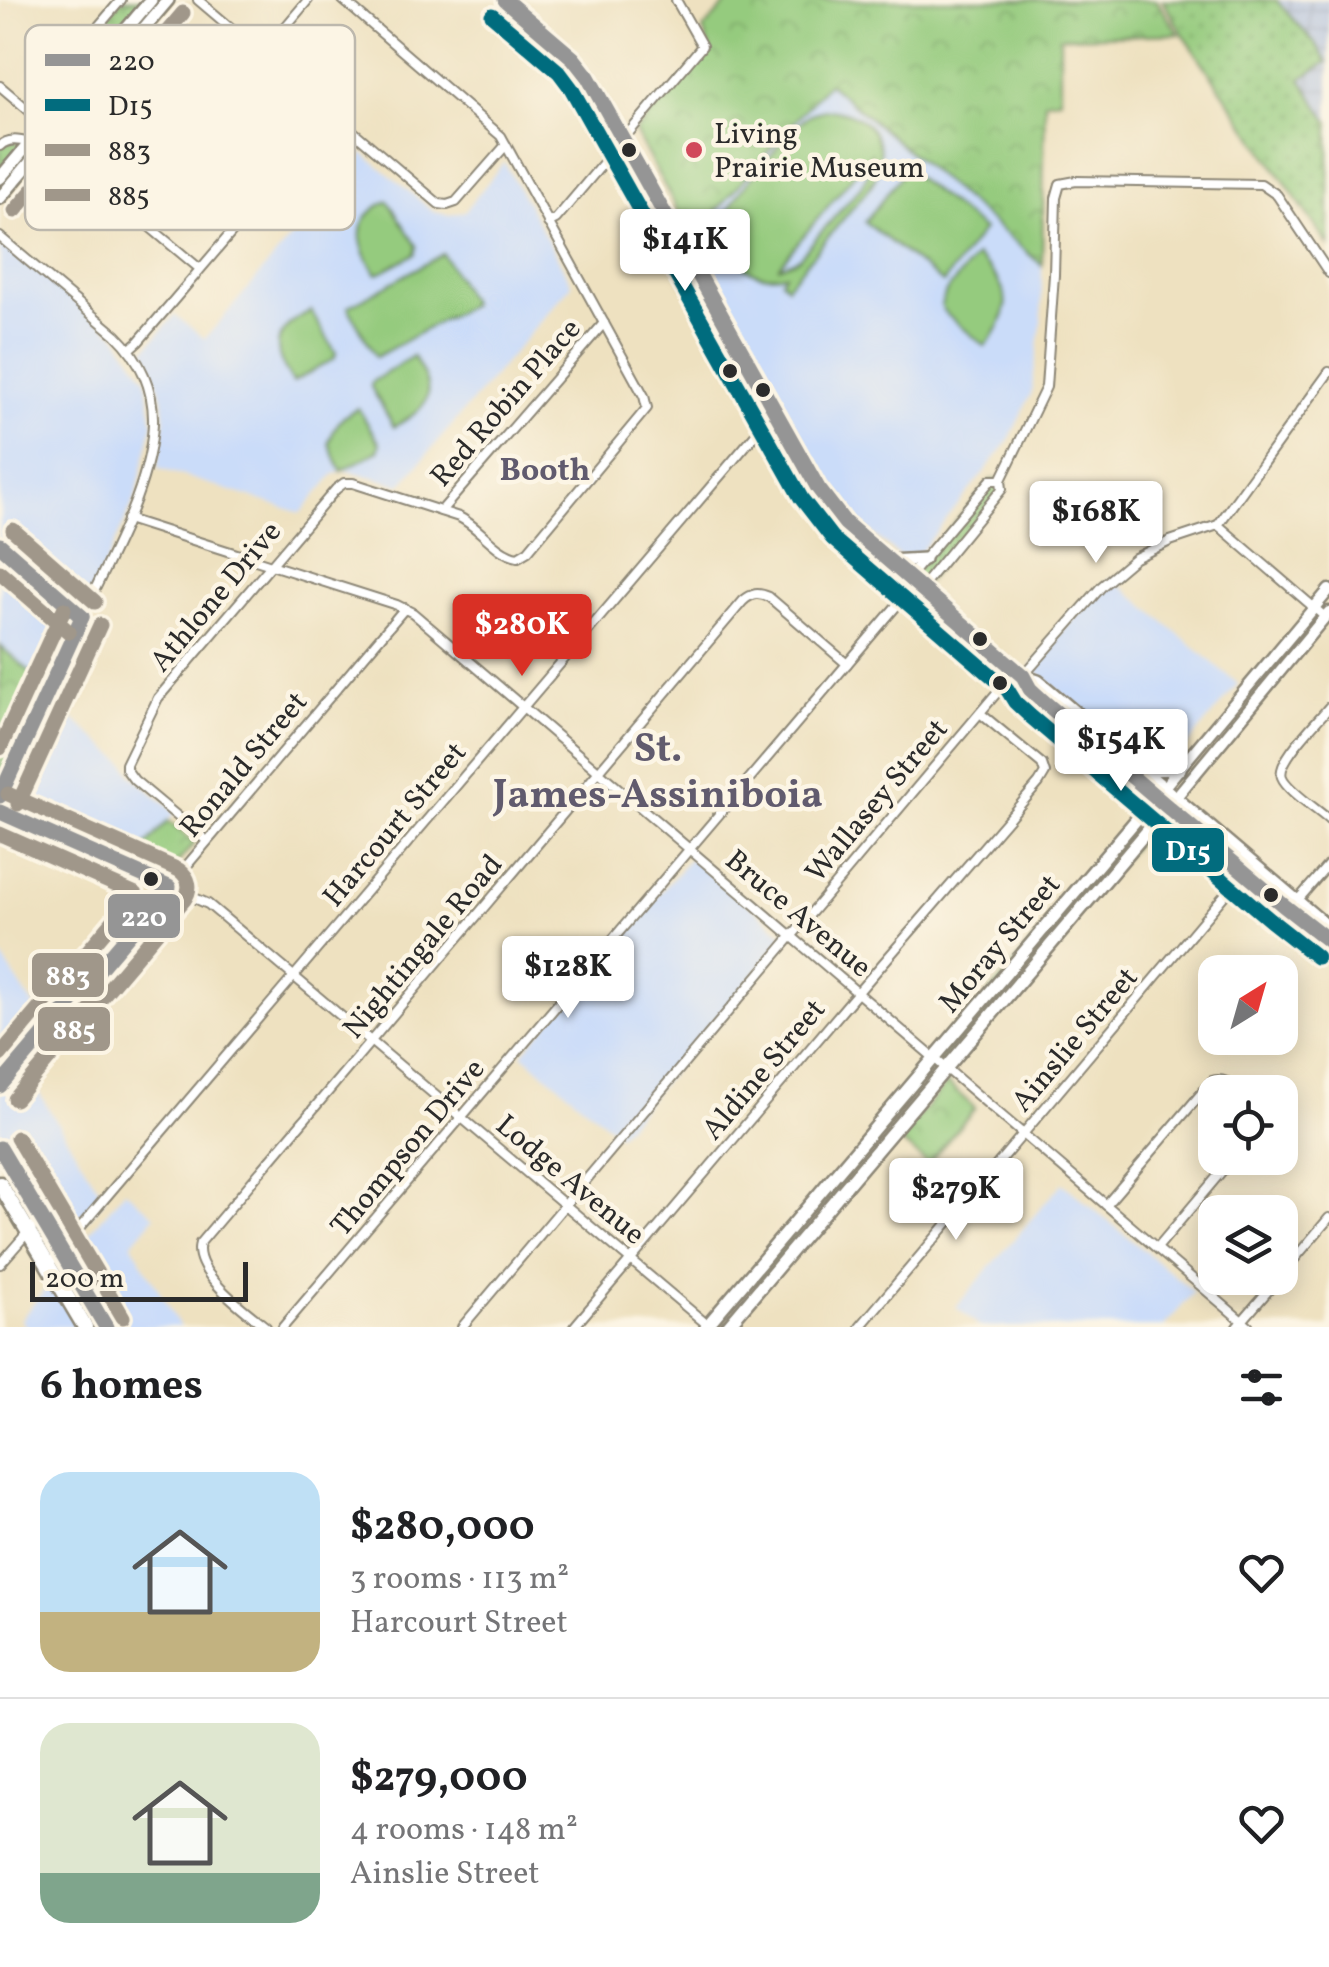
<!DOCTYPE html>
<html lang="en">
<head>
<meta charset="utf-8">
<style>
	body { margin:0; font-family:Vollkorn,serif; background:#f2f2f2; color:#202124; height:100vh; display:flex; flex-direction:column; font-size:38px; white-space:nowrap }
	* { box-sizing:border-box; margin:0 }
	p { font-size:32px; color:#757577 }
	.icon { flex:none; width:55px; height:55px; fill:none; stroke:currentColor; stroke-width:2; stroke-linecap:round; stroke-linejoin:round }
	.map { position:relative; height:1327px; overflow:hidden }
	.sheet { display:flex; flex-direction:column; background:#fff; flex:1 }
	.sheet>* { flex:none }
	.needle { width:65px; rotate:37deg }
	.controls { position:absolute; left:1198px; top:955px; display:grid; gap:20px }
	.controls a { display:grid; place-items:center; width:100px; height:100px; border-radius:20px; background:#fff; box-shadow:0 5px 25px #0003; font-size:50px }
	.scale { position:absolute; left:30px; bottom:25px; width:218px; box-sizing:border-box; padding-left:10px; border:5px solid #2b2b2b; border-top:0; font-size:28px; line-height:35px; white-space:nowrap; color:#2b2b2b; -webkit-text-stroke:8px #fcf5e5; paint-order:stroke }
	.price { position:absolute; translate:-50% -85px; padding:0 22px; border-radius:10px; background:#fff; color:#222; font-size:32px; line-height:65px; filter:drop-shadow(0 2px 5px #0008) }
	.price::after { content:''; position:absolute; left:50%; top:60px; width:30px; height:22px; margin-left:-15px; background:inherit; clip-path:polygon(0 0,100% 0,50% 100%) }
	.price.active { background:#d93025; color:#fff }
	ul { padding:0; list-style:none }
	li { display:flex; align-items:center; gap:30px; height:250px; padding:0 40px }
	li+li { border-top:2px solid #e0e0e0 }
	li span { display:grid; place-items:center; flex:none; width:280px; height:200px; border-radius:30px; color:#555 }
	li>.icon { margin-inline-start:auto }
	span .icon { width:120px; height:120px; fill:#fffc; stroke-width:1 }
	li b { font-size:42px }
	h2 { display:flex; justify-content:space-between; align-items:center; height:120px; padding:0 40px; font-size:42px }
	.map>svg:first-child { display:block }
</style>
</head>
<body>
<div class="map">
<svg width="1329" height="1327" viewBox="0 0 1329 1327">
	<defs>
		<pattern id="industrial-grid" width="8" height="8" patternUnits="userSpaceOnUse" patternTransform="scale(2.5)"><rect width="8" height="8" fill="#b7c5de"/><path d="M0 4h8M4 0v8" fill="none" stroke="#9ea9bf"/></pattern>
		<pattern id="grass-dots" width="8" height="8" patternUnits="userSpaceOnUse" patternTransform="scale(2.5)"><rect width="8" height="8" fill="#95cb7e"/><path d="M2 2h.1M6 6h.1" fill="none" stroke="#81ae6d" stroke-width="1.8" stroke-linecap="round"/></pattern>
		<pattern id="park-crowns" width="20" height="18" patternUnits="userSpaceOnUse" patternTransform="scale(2.5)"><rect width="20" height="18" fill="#95cb7e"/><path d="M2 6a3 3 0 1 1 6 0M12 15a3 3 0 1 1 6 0" fill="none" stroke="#81ae6d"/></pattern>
	</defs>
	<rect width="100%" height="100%" fill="#fcf5e5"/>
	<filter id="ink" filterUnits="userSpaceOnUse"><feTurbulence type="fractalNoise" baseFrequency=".01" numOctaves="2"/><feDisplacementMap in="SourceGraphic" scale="20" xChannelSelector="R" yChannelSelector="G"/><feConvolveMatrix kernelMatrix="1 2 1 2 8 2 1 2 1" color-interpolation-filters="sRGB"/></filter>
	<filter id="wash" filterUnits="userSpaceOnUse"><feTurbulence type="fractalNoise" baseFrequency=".0048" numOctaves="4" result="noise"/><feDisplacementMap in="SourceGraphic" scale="40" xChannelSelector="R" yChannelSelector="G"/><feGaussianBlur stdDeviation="2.25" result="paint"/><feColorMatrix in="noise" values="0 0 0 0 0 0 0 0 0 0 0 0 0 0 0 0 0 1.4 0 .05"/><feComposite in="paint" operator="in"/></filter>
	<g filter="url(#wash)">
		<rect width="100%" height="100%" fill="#eee1c0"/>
		<g fill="#cadcf9">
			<polygon points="826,81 1042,265 1041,325 1031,394 1008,442 910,565 854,518 820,470 693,238"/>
			<polygon points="363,153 434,212 450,215 465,211 504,162 572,284 401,485 351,471 343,472 334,474 301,513 158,468 165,419 163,400 151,364 144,351 175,315 205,339"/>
			<polygon points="0,237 116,335 146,378 153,424 135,499 49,688 0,646"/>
			<polygon points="1111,577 1238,684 1175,760 1141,760 1031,667"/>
			<polygon points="46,696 126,764 131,774 175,813 127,868 18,820 2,791"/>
			<polygon points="692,856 786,936 619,1135 522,1054"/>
			<polygon points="0,954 48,1029 20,1063 105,1199 61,1250 0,1148"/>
			<polygon points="1062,1183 1194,1292 1164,1327 980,1327 956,1307"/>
			<polygon points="125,1190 155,1216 132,1244 180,1327 123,1327 77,1248"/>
			<polygon points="56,1276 86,1327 26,1327 21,1319"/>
		</g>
		<polygon fill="url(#industrial-grid)" points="1276,0 1329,0 1329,122 1301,78 1326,62"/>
		<g fill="url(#grass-dots)" stroke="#607b54" stroke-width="2.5">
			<polygon points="121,0 168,0 0,198 0,146 4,142 30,143 62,105 55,81"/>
			<polygon points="1162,0 1276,0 1317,46 1327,62 1301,79 1329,122 1329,246 1185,37"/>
			<polygon points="991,480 1001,480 1002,489 921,588 908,578"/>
			<polygon points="1155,797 1167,807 946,1069 934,1058"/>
			<polygon points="900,1106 903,1108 881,1137 755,1286 753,1284 770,1259"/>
		</g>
		<g fill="url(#park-crowns)" stroke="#607b54" stroke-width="2.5">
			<polygon points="730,0 1156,0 1179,34 1060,37 1060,99 1045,101 1042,265 828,83 693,238 635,132 710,49 703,30"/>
			<polygon points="0,646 49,688 0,796"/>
			<polygon points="168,821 195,843 167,875 133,861"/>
			<polygon points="947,1083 975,1108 928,1164 899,1140"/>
		</g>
		<g fill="#95cb7e" stroke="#607b54" stroke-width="2.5" fill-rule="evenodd">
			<path d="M 825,110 C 869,108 896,149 870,187 L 787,286 L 781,280 L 785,274 C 769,278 752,275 740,263 C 704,230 738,193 761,167 C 773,152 785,138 798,124 L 810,114 ZM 871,154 L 870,168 L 863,184 L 798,259 L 778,267 Z"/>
			<polygon points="906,169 983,230 943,283 865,222"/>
			<path d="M 388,201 L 417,246 L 415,254 L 377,274 C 356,245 351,218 388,201 Z"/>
			<polygon points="443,254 471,304 376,357 348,307"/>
			<path d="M 976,256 C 1010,286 1017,310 985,346 L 946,314 L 941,305 L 946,292 Z"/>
			<path d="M 311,311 L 336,353 L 334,359 L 293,382 C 269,349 273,329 311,311 Z"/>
			<path d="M 413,356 C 437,394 432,405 394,427 L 371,387 L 372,382 Z"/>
			<path d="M 358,408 L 380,444 L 378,451 L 341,471 L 329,443 C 335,425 341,416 358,408 Z"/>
		</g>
	</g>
	<g filter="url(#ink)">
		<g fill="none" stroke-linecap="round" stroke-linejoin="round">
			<g stroke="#8c8676" stroke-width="12">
				<g id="minor">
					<polyline points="198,0 439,204 447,205 456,202 506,145"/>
					<polyline points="0,86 46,125"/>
					<path d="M 62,104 C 53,92 54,82 62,69 L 121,0"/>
					<path d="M 0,146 C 8,138 19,140 29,143"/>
					<polyline points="548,223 556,219 702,46 676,0"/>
					<path d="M 0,237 L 116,335 C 140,358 154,389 153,423 C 151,484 114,548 89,602 C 59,666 30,731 0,796"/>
					<polyline points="200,269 139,218 136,213 135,205 308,0"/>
					<polyline points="130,349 138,342 333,114"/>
					<polyline points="441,511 604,323"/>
					<polyline points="127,519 397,605 413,613 1249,1327"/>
					<polyline points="1218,525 1325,617"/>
					<polyline points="0,545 82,617"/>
					<polyline points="908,578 991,480 1001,480"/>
					<polyline points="921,588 1002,489 1001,480 1046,387 1054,275 1056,198 1060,184 1076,181 1261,184 1277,195 1329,273"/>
					<polyline points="1023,676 1102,586 1135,558 1170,541 1218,525 1329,372"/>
					<path d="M 1329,707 C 1318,721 1276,761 1282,777 C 1287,790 1318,810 1329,820"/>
					<polyline points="0,812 208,904 710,1327"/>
					<polyline points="0,825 18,820"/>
					<path d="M 207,841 L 134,780 L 126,769 L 126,764 L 158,698 L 336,489 L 344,483 L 353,483 L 459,517 C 480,527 495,553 518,557 L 528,551 L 647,408 L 644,396 L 501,136 L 343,0"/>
					<polyline points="1297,901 1329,864"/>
					<polyline points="0,1086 405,608"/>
					<path d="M 1106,1205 L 1212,1081 C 1224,1077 1232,1085 1241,1092"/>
					<polyline points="1157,1248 1233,1158"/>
					<polyline points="0,1264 42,1216"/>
					<polyline points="49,1264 765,423 776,416"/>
					<polyline points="1280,1276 1329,1218"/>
					<path d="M 266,1327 C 246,1311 191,1272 200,1243 L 743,601 C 752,593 758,592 769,597 L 847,664"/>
					<polyline points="283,1327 915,584"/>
					<polyline points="462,1327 1016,670"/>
					<polyline points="574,1327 853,998 1039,783 1045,773 1042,764 980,713"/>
					<polyline points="860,1327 1244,872"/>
					<polyline points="1237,1327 1279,1278"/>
				</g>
			</g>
			<g stroke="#8c8676" stroke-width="15">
				<g id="tertiary">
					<polyline points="1164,787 1329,590"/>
					<polyline points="1176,797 1329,612"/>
				</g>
			</g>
			<g stroke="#8c8676" stroke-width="16">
				<g id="secondary">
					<polyline points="505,0 573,58 588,77 818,488 845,523 1023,676 1030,689 1043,701 1283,905 1329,941"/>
					<polyline points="0,178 151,0"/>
					<polyline points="0,198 168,0"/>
					<polyline points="888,561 924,559"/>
					<polyline points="1023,676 1038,681 1050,691 1329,928"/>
					<polyline points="1144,770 1180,769"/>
					<polyline points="706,1327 1164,787"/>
					<polyline points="727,1327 1176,797"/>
				</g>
			</g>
			<g stroke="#8c8676" stroke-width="19">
				<g id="trunk">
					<polyline points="0,1148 106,1327"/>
					<polyline points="0,1184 85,1327"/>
				</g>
			</g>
			<use href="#minor" stroke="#fff" stroke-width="8"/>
			<use href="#tertiary" stroke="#fff" stroke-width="10"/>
			<use href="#secondary" stroke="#fff" stroke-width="11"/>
			<use href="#trunk" stroke="#fff" stroke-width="14"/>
			<g stroke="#fcf5e5" stroke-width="22">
				<g id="bus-1">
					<polyline points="505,0 573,58 588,77 818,488 845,523 1023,676 1030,689 1043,701 1283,905 1329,941"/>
					<polyline points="0,545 82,617"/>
					<polyline points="0,796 82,617"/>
					<polyline points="0,812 169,887 0,1086"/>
					<polyline points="0,1148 106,1327"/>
				</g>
			</g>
			<g stroke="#fcf5e5" stroke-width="22">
				<polyline id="bus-2" points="492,15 559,72 571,88 801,498 832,538 1007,689 1015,702 1030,716 1270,920 1317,957"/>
			</g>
			<g stroke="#fcf5e5" stroke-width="22">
				<g id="bus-3">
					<polyline points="15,211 183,13"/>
					<polyline points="0,572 69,632"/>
					<polyline points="18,804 100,625"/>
					<polyline points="0,834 136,894 0,1055"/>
				</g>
			</g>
			<g stroke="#fcf5e5" stroke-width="22">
				<g id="bus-4">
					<polyline points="13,530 95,602"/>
					<polyline points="0,748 64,609"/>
					<path d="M 8,794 L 179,870 C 190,878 192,889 184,900 L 15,1099"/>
					<polyline points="17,1138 123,1317"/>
				</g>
			</g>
			<use href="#bus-1" stroke="#959595" stroke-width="15"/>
			<use href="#bus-2" stroke="#026c7e" stroke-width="15"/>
			<use href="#bus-3" stroke="#a0978a" stroke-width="15"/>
			<use href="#bus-4" stroke="#a0978a" stroke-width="15"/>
		</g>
	</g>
	<g fill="#2b2b2b" stroke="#fcf5e5" stroke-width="4">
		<circle cx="629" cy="150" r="9"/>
		<circle cx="730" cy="371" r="9"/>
		<circle cx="763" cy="390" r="9"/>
		<circle cx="980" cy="639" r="9"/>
		<circle cx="1000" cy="683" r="9"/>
		<circle cx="151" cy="879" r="9"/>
		<circle cx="1271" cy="895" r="9"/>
	</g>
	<circle fill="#d1495b" stroke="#fcf5e5" stroke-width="4" cx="694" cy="150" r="10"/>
	<g text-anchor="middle" stroke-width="9" stroke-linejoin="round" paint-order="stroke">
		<g font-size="30" fill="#2b2b2b" stroke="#fcf5e5" text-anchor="start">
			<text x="714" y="143">Living<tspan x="714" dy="34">Prairie Museum</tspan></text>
		</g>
		<g font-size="30" fill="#2b2b2b" stroke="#fcf5e5">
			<text transform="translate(505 402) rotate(-49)" y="10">Red Robin Place</text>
			<text transform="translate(215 596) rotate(-50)" y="10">Athlone Drive</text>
			<text transform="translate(243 764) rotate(-50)" y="10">Ronald Street</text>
			<text transform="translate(876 800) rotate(-50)" y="10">Wallasey Street</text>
			<text transform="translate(394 824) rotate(-50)" y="10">Harcourt Street</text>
			<text transform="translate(799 913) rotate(40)" y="10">Bruce Avenue</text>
			<text transform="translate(999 943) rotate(-50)" y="10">Moray Street</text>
			<text transform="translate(422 946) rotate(-50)" y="10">Nightingale Road</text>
			<text transform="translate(1074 1039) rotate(-50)" y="10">Ainslie Street</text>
			<text transform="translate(763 1069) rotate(-50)" y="10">Aldine Street</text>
			<text transform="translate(407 1147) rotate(-50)" y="10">Thompson Drive</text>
			<text transform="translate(571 1179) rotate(40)" y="10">Lodge Avenue</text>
		</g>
		<g font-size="32" font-weight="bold" fill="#615b6e" stroke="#fcf5e5">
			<text x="545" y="480">Booth</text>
		</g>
		<g font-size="40" font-weight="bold" fill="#615b6e" stroke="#fcf5e5">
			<text x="658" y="761">St.<tspan x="658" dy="46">James-Assiniboia</tspan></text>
		</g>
	</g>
	<rect x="25" y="25" width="330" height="205" rx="15" fill="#fcf5e5" stroke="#bdb8ad" stroke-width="2.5"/>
	<rect x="45" y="54" width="45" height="12" fill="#959595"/>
	<rect x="45" y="99" width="45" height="12" fill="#026c7e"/>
	<rect x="45" y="144" width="45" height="12" fill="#a0978a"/>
	<rect x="45" y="189" width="45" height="12" fill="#a0978a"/>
	<g font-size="28" fill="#2b2b2b">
		<text x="108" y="70">220</text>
		<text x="108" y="115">D15</text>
		<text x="108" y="160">883</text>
		<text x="108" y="205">885</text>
	</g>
	<g stroke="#fcf5e5" stroke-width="4">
		<rect x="1150" y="826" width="76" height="48" rx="10" fill="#026c7e"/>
		<rect x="106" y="892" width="76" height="48" rx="10" fill="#959595"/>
		<rect x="30" y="951" width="76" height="48" rx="10" fill="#a0978a"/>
		<rect x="36" y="1005" width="76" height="48" rx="10" fill="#a0978a"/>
	</g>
	<g font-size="28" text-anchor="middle" font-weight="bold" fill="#fff">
		<text x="1188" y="860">D15</text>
		<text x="144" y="926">220</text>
		<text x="68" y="985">883</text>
		<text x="74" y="1039">885</text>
	</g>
</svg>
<div class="controls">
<a><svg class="needle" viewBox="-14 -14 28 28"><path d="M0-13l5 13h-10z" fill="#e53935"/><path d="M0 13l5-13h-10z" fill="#757577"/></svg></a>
<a><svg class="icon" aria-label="locate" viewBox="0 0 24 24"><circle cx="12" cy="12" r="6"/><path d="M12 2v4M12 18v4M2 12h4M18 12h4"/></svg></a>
<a><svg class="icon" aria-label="layers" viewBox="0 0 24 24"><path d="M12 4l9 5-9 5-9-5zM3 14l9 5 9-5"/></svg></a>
</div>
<div class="scale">200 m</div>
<b class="price" style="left:685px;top:294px">$141K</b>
<b class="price" style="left:1096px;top:566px">$168K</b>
<b class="price active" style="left:522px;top:679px">$280K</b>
<b class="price" style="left:1121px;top:794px">$154K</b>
<b class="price" style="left:568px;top:1021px">$128K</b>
<b class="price" style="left:956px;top:1243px">$279K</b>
</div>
<section class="sheet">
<h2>6 homes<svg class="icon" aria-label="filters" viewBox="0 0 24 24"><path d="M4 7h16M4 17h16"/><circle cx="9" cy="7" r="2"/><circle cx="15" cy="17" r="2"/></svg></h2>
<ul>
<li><span style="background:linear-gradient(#bfe0f5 70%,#c2b280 0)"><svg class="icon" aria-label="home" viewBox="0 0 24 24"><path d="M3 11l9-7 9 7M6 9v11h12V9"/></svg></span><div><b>$280,000</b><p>3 rooms · 113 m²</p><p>Harcourt Street</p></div><svg class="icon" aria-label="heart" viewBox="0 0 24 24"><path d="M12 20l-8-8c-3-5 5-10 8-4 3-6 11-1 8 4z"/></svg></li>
<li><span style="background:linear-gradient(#dfe7d0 75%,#7fa58c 0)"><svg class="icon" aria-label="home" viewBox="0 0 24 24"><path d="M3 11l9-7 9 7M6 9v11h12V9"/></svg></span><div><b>$279,000</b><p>4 rooms · 148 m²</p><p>Ainslie Street</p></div><svg class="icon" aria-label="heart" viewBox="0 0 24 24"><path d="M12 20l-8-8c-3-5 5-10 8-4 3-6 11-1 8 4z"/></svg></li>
</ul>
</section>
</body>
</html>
